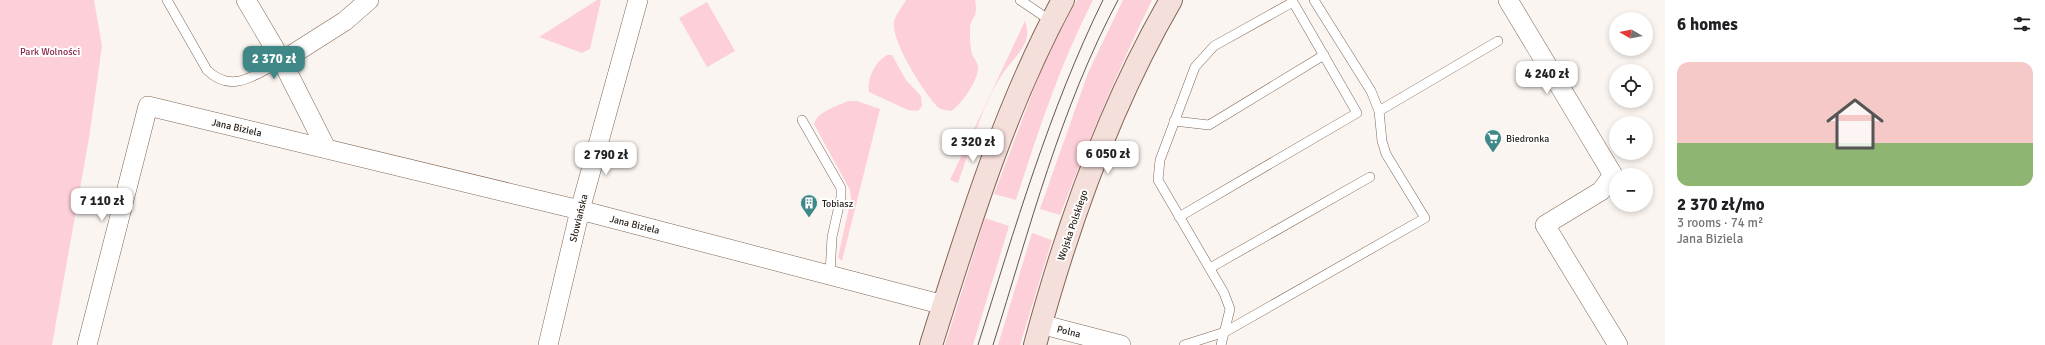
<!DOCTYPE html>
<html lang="en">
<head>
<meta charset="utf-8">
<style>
	body { margin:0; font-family:Signika,sans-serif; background:#f2f2f2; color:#202124; height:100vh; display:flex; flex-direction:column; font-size:15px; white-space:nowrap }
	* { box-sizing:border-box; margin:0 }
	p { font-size:13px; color:#757577 }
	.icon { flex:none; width:22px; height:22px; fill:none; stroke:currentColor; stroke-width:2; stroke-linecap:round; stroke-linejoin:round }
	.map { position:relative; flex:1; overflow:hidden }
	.side { display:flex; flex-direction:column; background:#fff; width:380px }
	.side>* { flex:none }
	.needle { width:26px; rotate:279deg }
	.buttons { position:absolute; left:1609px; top:12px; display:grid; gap:8px }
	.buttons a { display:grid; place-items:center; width:44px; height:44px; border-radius:50%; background:#fff; box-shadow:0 2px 6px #0003; font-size:20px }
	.price { position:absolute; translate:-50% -34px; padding:0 9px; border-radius:8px; background:#fff; color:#222; font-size:13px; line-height:26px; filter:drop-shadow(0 1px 2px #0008) }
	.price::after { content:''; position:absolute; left:50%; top:24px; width:12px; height:9px; margin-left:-6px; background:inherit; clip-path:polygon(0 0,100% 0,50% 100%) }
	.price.on { background:#408887; color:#fff }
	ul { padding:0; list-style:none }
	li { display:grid; align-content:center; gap:8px; height:212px; padding:0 12px }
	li+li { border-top:1px solid #e0e0e0 }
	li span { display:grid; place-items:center; height:124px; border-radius:12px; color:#555 }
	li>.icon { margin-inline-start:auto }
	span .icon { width:72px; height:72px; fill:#fffc; stroke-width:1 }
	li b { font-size:17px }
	h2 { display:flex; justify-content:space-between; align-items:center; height:48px; padding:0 12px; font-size:17px }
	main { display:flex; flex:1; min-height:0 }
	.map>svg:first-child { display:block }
</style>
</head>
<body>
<main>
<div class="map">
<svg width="1665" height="345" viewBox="0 0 1665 345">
	<rect width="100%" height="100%" fill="#fbf5f1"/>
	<g fill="#fdcfd9">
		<polygon points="0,0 94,0 102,46 89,138 52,345 0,345"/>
		<polygon points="597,0 601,0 590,49 582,53 539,37"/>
		<path d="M 906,0 L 975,0 C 979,18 970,18 970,29 C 970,36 970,47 972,54 C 974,59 978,62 978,68 C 978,81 961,105 951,111 C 947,110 942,110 939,108 C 925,95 891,41 894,22 C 895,15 903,6 906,0 Z"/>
		<path d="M 1077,0 L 1093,0 C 1060,64 1038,132 1016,200 L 994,194 L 1045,60 Z"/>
		<path d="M 1123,0 L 1152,0 C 1118,70 1088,142 1060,215 L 1040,209 L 1088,73 Z"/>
		<polygon points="707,2 735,51 707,67 679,18"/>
		<path d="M 1025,21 C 1033,42 1018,53 1006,69 C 982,102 972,145 958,183 L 950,180 Z"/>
		<path d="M 887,55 L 892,55 L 906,80 L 921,96 L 922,106 L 918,111 L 908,110 L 869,92 C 867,78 875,62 887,55 Z"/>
		<path d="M 848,101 L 857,101 L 880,109 L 842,261 L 838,257 L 851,199 L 850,190 L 814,124 C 817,112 837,106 848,101 Z"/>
		<polygon points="985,218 1009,226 973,345 945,345"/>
		<polygon points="1032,233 1052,240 1020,345 998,345"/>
	</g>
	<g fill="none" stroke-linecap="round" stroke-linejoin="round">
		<g stroke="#806652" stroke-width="10">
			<g id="lane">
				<path d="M 167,0 L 207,70 C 232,95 256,74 282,61"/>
				<polyline points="1020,0 1051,21"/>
				<polyline points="1379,111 1498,41"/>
				<polyline points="802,120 841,188 841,197 832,237 830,274"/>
				<polyline points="1174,121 1209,125 1324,55"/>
				<polyline points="1179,217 1357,113 1293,2 1214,46 1195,67 1160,160 1158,180 1224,293 1230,309 1221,345"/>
				<polyline points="1210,268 1370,177"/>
				<polyline points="1184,345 1225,332 1425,218 1386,154 1382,141 1379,111 1371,91 1314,0"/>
			</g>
		</g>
		<g stroke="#806652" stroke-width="20">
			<g id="street">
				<polyline points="246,0 282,61 326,148"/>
				<polyline points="1508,0 1613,175 1601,191 1545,225 1618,345"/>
				<polyline points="282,61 345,21 369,0"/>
				<polyline points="1040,324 1121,345"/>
				<polyline points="87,345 148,106 580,210 944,305"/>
				<polyline points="548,345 580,210 638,0"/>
			</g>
		</g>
		<g stroke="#806652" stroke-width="24">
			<g id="secondary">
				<path d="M 931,345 C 968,228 1004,109 1063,0"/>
				<path d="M 1035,345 C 1067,226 1109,107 1171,0"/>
			</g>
		</g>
		<use href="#lane" stroke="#fff" stroke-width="9"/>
		<use href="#street" stroke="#fff" stroke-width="19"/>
		<use href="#secondary" stroke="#f5dfdb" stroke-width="22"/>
		<g stroke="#615750" stroke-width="1">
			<path d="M 978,345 C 1015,228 1049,110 1103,0"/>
			<path d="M 993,345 C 1030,228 1060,109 1118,0"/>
		</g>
	</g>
	<defs>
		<g id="supermarket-pin" transform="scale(0.9)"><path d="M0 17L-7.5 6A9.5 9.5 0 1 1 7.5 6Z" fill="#408887" stroke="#fff"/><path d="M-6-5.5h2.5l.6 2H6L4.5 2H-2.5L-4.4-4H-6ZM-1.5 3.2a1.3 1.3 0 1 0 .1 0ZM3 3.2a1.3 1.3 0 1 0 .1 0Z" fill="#fff"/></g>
		<g id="building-pin" transform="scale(0.9)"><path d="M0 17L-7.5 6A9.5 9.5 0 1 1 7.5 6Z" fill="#408887" stroke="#fff"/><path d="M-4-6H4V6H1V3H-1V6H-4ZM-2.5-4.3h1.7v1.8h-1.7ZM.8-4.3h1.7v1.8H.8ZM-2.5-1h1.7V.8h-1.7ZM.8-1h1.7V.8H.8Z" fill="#fff"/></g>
	</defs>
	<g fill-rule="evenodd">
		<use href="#supermarket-pin" x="1493" y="138"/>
		<use href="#building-pin" x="809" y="203"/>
	</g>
	<g text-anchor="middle" stroke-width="4" stroke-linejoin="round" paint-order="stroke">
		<g font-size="10" fill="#872848" stroke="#fff">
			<text x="50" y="55">Park Wolności</text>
		</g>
		<g font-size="10" fill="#2e231b" stroke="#fff">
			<text transform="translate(237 127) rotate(13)" y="4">Jana Biziela</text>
			<text transform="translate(578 218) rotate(-76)" y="4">Słowiańska</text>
			<text transform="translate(635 224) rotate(14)" y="4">Jana Biziela</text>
			<text transform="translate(1072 225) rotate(-71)" y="4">Wojska Polskiego</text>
			<text transform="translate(1069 331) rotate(14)" y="4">Polna</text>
		</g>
		<g font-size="10" fill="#2e231b" stroke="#fff" text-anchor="start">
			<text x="1506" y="142">Biedronka</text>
			<text x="822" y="207">Tobiasz</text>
		</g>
	</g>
</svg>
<div class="buttons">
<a><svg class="needle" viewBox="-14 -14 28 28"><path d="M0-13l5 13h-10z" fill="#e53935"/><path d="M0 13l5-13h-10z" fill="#757577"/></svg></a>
<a><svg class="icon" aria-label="locate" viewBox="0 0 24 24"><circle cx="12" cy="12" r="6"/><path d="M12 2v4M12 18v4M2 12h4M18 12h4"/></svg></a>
<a>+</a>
<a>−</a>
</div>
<b class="price on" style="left:274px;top:80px">2 370 zł</b>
<b class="price" style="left:1547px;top:95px">4 240 zł</b>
<b class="price" style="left:973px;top:163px">2 320 zł</b>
<b class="price" style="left:1108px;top:175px">6 050 zł</b>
<b class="price" style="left:606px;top:176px">2 790 zł</b>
<b class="price" style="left:102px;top:222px">7 110 zł</b>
</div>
<section class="side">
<h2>6 homes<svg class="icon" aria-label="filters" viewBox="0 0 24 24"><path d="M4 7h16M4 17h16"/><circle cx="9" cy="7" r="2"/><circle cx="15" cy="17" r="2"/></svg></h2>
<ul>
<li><span style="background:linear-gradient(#f6c9c9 65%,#8fb573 0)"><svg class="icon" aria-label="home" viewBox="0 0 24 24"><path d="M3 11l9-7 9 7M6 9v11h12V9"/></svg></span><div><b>2 370 zł/mo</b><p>3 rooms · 74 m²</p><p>Jana Biziela</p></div></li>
</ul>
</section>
</main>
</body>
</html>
